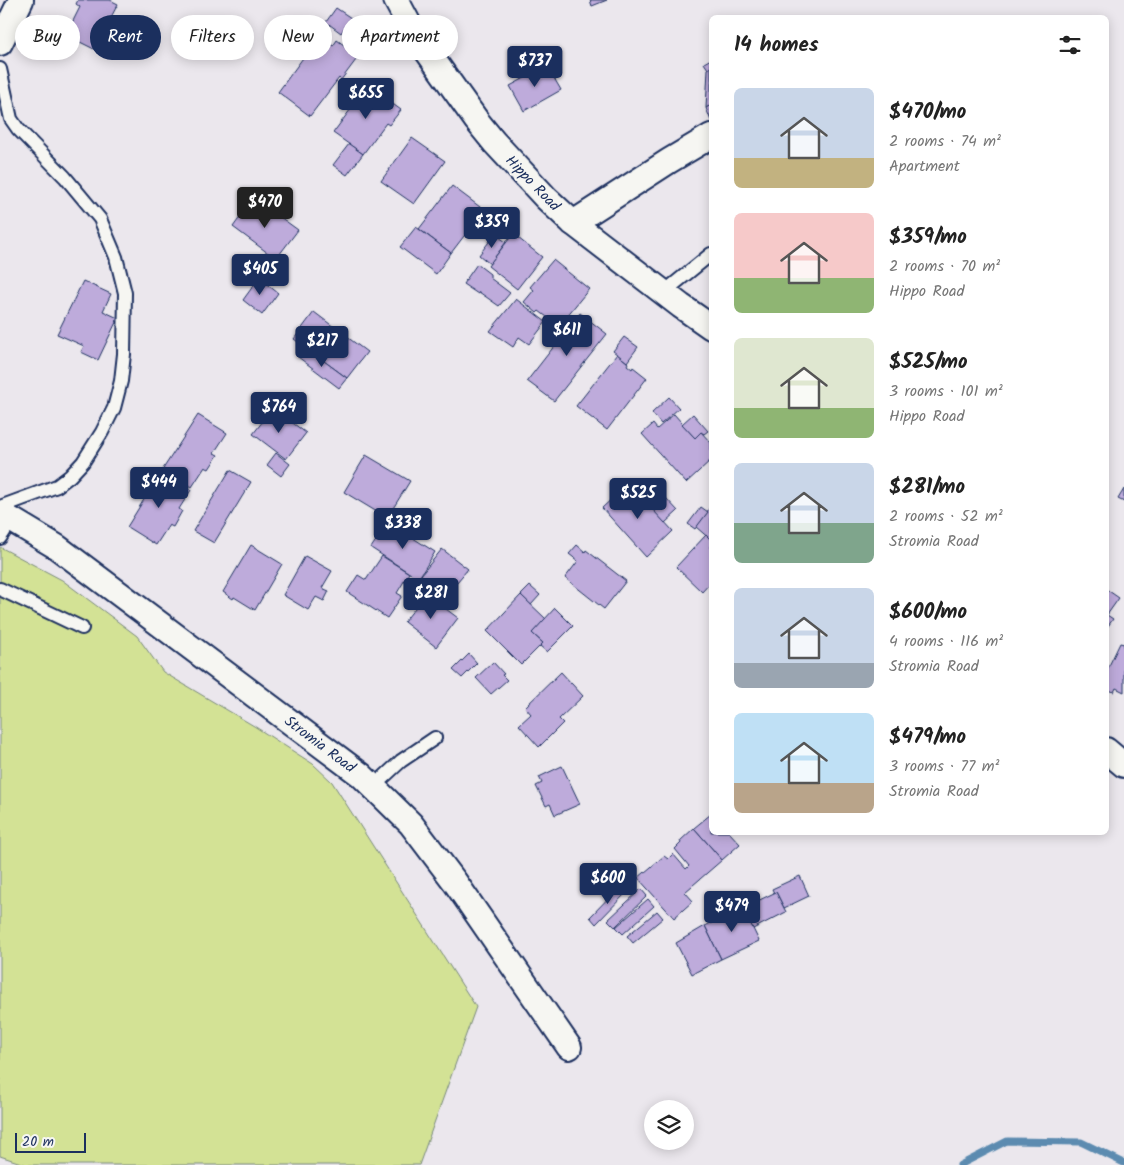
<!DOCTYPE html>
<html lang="en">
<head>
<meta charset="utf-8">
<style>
	body { margin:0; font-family:Kalam,sans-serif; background:#f6f6f6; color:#222; height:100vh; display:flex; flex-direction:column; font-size:19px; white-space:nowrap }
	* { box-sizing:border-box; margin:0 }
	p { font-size:16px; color:#767676 }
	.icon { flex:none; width:28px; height:28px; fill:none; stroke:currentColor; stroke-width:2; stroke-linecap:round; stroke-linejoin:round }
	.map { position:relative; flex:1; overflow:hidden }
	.panel { position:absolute; left:709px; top:15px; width:400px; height:820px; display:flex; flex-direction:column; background:#fff; border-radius:8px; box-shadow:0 2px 12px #0003 }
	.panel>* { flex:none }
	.hud { position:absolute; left:15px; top:15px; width:475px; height:45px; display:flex; gap:10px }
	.controls { position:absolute; left:644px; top:1100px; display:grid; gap:10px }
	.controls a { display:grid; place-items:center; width:50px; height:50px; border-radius:50%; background:#fff; box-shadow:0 2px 12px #0003; font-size:25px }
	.scale { position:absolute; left:15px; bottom:12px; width:71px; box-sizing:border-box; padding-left:5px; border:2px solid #1b2f5e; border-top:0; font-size:14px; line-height:18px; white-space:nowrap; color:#1b2f5e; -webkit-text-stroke:4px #f6f6f2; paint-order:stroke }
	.price { position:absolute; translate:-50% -42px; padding:0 11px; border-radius:5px; background:#1b2f5e; color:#fff; font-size:16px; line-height:32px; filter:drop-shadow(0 1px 2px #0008) }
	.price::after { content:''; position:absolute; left:50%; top:30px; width:15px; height:11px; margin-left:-8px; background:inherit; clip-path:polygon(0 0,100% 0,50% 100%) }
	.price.selected { background:#222; color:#fff }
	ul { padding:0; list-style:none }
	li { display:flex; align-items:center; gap:15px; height:125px; padding:0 25px }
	li span { display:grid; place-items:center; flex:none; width:140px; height:100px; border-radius:8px; color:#555 }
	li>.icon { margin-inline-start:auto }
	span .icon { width:60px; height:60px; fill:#fffc; stroke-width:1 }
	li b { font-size:21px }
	h2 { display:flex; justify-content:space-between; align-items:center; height:60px; padding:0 25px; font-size:21px }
	.tag { padding:0 18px; border-radius:22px; background:#fff; box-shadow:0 2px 12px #0003; font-size:18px; line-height:45px }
	.tag.selected { background:#1b2f5e; color:#fff }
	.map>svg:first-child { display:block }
</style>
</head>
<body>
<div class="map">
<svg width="1124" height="1165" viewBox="0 0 1124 1165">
	<rect width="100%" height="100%" fill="#ebe7ed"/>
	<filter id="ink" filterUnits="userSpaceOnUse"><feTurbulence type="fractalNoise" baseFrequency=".02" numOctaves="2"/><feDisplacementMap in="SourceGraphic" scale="10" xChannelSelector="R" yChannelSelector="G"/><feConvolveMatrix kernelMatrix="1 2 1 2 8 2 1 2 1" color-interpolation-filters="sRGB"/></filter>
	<g filter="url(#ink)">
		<polygon fill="#d3e295" stroke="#77887a" points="0,547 62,580 137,636 163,672 254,726 313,764 332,782 476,1007 419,1165 27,1165 0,1156"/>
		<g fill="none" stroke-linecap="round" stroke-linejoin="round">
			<polyline stroke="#5b8bb0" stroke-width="7" points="960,1165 1007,1141 1081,1142 1124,1163"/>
		</g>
		<g fill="#beabdb" stroke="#1b2f5e">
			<polygon points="78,0 110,0 118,4 94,49 78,41 73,50 52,38 62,19 72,23 80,7 76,4"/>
			<polygon points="590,0 607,0 592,6"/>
			<polygon points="336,8 351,18 341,33 326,22"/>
			<polygon points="319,36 333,46 337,40 359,56 341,80 339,78 310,116 278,92"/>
			<polygon points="529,53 539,71 522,80 512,62"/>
			<polygon points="711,59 711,67 708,69 704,63"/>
			<polygon points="547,66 561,90 524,111 510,86"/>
			<polygon points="711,67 711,105 706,108 708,69"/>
			<polygon points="368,86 401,110 389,125 386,123 363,154 333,133"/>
			<polygon points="711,105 711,121 706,108"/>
			<polygon points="412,138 445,161 414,204 381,181"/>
			<polygon points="349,144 363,154 347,175 333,165"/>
			<polygon points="452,186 484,210 451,253 419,229"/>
			<polygon points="254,198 298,230 276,259 233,227"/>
			<polygon points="416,227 451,253 436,274 400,247"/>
			<polygon points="495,234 506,242 490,264 479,255"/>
			<polygon points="513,234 542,257 517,289 488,266"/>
			<polygon points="553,260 589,289 557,328 546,319 547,317 539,311 537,313 524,302 534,290 530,287"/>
			<polygon points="477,264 490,274 490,278 510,293 499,306 479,292 478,294 463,284"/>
			<polygon points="259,278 278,293 262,315 243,300"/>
			<polygon points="83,281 111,294 103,311 118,318 98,360 81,352 84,346 57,334"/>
			<polygon points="516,299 546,322 529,344 519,337 513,347 490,331"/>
			<polygon points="314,312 367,352 347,378 294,339"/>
			<polygon points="580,313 607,334 554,401 527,381"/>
			<polygon points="624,337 638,347 627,362 613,351"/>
			<polygon points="305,347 347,378 339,388 298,357"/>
			<polygon points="617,354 628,363 627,365 632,369 633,367 647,378 607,430 576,406"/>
			<polygon points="669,397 679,408 661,424 652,413"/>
			<polygon points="273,408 306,433 286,459 253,434"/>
			<polygon points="674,414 695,438 701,432 711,443 711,454 710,455 711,456 711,460 686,483 642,434 653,424 657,429"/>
			<polygon points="693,414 708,431 704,434 701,432 695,438 682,424"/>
			<polygon points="198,415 227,433 214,453 218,455 209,469 205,467 192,487 163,469"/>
			<polygon points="276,453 290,464 281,476 267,465"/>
			<polygon points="366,455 410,481 387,518 344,492"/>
			<polygon points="230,470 251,482 214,543 193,531"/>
			<polygon points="161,472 191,490 179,509 182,511 173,527 169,525 156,545 127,527"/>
			<polygon points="629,483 673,531 646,557 602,508"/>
			<polygon points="1124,489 1124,502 1118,499"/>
			<polygon points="666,498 678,511 665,523 653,510"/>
			<polygon points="711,506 711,540 696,527"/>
			<polygon points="701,507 708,512 695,529 688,524"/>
			<polygon points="388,522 435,552 417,581 413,578 414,576 371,548"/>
			<polygon points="706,535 711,540 711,582 702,592 676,567"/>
			<polygon points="251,545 282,564 255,610 234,597 233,599 223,592"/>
			<polygon points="577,545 585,552 586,550 626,581 604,609 565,578 578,561 569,554"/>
			<polygon points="442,549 468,569 446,595 421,575"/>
			<polygon points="305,556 332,571 322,588 329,591 324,601 316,597 308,610 283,595"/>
			<polygon points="382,556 409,573 397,593 402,596 387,618 347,592 358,575 366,580"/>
			<polygon points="530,586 540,595 531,605 521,595"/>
			<polygon points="1106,589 1119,598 1107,615 1113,619 1106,629"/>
			<polygon points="426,594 458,618 436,647 404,622"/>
			<polygon points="521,595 546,619 532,633 543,643 521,665 487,631"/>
			<polygon points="555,608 573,626 547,652 540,646 543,643 532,633"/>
			<polygon points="1120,643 1124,644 1124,692 1116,688 1114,692 1106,689 1106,672"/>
			<polygon points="469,654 477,663 462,678 453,670"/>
			<polygon points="493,662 504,674 502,675 507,680 491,694 476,678"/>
			<polygon points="561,672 583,696 559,719 563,723 539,747 519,725 531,714 525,707"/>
			<polygon points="562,766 580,804 555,815 550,804 546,806 536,786 542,783 539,777"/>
			<polygon points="711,814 711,832 729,832 740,844 722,860 694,828"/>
			<polygon points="694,828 722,860 685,892 693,901 674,918 638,878 664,856 668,859 673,854 686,869 689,866 675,849 681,843 680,841"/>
			<polygon points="800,876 809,896 784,908 776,892 774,893 772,889"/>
			<polygon points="620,886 627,892 596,924 590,917"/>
			<polygon points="641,889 647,896 615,927 608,920"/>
			<polygon points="776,892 786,912 753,929 743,908"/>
			<polygon points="648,899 654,906 623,934 616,927"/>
			<polygon points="743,908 759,941 721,959 705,926"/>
			<polygon points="657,911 663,918 633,943 627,936"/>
			<polygon points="705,926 721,959 692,974 676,943"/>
		</g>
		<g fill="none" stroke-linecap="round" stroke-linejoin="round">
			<g stroke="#1b2f5e" stroke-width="16">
				<g id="service">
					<polyline points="0,69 11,119 18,129 65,177 100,219 116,257 125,293 124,354 121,381 114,408 102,432 83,462 70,476 57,486 0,507"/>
					<polyline points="663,293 711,254"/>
					<polyline points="0,538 12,520"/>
					<polyline points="0,589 82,628"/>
					<polyline points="373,787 401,761 435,738"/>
				</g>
			</g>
			<g stroke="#1b2f5e" stroke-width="28">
				<g id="minor">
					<polyline points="396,0 412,30 477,121 494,142 546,198 573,223 681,306 711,327"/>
					<polyline points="0,43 21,0"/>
					<polyline points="573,223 669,161 711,136"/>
					<polyline points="0,514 12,520 57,547 361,775 411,824 455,882 569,1047"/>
					<polyline points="1106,750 1124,765"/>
				</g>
			</g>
			<use href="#service" stroke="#f6f6f2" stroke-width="12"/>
			<use href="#minor" stroke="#f6f6f2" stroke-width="24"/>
		</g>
	</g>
	<g text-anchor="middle" stroke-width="4.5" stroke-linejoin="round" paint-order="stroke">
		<g font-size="15" fill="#1b2f5e" stroke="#f6f6f2">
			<text transform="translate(533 183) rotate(46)" y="5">Hippo Road</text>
			<text transform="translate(320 744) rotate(37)" y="5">Stromia Road</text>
		</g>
	</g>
</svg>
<div class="controls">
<a><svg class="icon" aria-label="layers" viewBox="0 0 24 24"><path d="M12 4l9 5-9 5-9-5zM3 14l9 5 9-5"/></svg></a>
</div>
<div class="scale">20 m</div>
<b class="price" style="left:535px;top:88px">$737</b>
<b class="price" style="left:366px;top:120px">$655</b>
<b class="price selected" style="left:265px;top:229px">$470</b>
<b class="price" style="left:492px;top:249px">$359</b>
<b class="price" style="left:260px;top:296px">$405</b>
<b class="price" style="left:567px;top:357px">$611</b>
<b class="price" style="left:322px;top:368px">$217</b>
<b class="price" style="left:279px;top:434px">$764</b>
<b class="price" style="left:159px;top:509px">$444</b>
<b class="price" style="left:638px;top:520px">$525</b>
<b class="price" style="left:403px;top:550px">$338</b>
<b class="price" style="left:431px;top:620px">$281</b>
<b class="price" style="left:608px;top:905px">$600</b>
<b class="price" style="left:732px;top:933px">$479</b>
<div class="hud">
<a class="tag">Buy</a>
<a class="tag selected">Rent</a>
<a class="tag">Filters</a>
<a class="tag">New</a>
<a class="tag">Apartment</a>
</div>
<section class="panel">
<h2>14 homes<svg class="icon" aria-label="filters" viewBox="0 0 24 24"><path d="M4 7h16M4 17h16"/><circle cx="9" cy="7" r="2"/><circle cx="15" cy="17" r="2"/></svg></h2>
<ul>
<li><span style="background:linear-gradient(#c9d6e8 70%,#c2b280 0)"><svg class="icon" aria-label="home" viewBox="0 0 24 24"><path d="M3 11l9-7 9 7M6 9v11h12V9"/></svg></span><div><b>$470/mo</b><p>2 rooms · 74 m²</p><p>Apartment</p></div></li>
<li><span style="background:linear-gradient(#f6c9c9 65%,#8fb573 0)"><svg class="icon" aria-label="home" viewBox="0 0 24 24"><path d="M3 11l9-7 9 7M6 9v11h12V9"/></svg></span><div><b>$359/mo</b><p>2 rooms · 70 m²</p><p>Hippo Road</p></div></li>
<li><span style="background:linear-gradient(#dfe7d0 70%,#8fb573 0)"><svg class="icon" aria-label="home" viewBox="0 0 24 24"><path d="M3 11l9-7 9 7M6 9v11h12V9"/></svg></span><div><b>$525/mo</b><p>3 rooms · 101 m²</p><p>Hippo Road</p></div></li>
<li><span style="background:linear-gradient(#c9d6e8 60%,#7fa58c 0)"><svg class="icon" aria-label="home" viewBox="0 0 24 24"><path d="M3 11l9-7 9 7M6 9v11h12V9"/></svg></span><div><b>$281/mo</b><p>2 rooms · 52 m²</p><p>Stromia Road</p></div></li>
<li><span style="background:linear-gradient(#c9d6e8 75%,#9aa5b1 0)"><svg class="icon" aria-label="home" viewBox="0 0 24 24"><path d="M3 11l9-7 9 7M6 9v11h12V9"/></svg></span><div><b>$600/mo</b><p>4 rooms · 116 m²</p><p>Stromia Road</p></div></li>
<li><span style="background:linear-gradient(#bfe0f5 70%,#b9a48a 0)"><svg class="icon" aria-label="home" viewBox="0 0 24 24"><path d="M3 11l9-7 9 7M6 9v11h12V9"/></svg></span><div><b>$479/mo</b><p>3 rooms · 77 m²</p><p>Stromia Road</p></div></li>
</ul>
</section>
</div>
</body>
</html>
